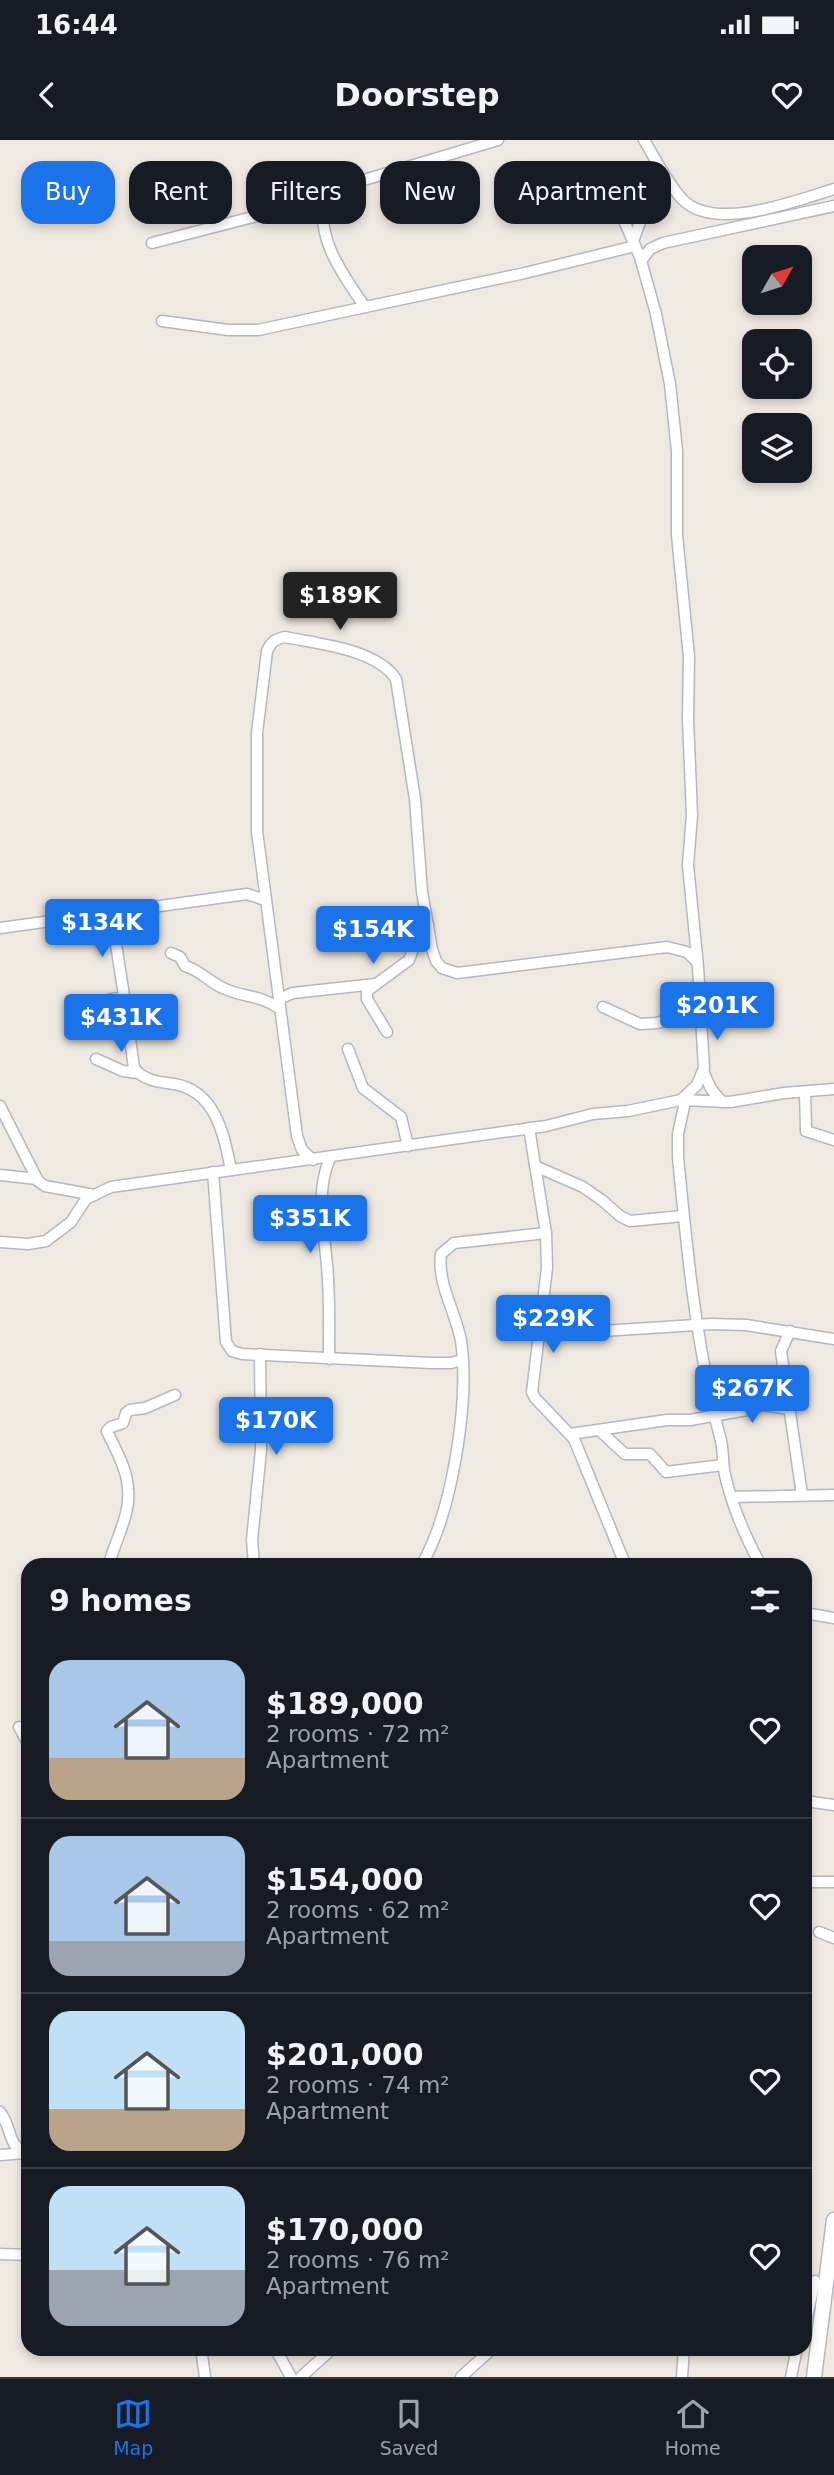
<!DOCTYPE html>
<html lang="en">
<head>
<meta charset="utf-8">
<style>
	body { margin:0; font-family:"DejaVu Sans",sans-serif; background:#242831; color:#f1f3f6; height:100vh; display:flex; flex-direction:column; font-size:26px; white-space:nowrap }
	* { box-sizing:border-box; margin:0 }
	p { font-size:23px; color:#9ea1a6 }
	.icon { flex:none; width:38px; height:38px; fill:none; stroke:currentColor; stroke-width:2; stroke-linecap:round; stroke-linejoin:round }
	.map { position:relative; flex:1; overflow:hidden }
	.details { position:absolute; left:21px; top:1418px; width:791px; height:798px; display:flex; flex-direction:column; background:#171b24; border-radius:21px; box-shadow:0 4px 10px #0003 }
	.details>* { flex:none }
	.banner { position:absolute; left:21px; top:21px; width:793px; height:63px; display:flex; gap:14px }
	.needle { width:46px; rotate:51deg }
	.buttons { position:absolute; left:742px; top:105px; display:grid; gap:14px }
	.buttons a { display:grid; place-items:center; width:70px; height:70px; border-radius:14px; background:#171b24; box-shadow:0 4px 10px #0003; font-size:35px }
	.price { position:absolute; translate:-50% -60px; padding:0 16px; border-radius:7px; background:#1a73e8; color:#fff; font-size:23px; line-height:46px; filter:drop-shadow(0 2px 4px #0008) }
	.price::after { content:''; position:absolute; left:50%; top:42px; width:21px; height:16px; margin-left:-10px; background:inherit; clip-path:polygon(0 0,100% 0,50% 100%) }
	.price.current { background:#222; color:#fff }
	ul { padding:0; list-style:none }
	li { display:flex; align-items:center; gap:21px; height:175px; padding:0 28px }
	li+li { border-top:2px solid #363941 }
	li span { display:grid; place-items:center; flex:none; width:196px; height:140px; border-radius:21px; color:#555 }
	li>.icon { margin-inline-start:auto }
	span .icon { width:84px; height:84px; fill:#fffc; stroke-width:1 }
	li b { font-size:30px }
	h2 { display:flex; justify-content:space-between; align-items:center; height:84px; padding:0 28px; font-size:30px }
	.pill { padding:0 24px; border-radius:21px; background:#171b24; box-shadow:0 4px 10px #0003; font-size:24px; line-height:63px }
	.pill.current { background:#1a73e8; color:#fff }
	.status { display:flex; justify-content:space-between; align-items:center; height:49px; padding:0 35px; background:#171b24; direction:ltr }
	.status svg { height:19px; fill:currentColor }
	header { display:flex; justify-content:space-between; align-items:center; height:91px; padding:0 28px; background:#171b24; font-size:32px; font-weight:600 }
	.dock { display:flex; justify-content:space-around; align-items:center; height:98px; border-top:2px solid #363941; background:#171b24; font-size:19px; color:#9ea1a6 }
	.dock a { display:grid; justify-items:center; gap:4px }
	.dock .current { color:#1a73e8 }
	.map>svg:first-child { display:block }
</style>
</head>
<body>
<div class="status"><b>16:44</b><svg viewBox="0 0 49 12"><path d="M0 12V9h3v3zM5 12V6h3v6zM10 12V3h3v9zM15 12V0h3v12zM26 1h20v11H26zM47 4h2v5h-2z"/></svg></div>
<header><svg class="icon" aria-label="back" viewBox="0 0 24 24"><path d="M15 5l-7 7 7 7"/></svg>Doorstep<svg class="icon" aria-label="heart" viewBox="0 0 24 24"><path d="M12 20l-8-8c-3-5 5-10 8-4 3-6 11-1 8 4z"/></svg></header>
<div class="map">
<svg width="834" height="2237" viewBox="0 0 834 2237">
	<rect width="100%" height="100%" fill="#efe9e1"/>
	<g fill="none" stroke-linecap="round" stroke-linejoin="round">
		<g stroke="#b4b7c1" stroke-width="13">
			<g id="minor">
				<path d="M 644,0 C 656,20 667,43 683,60 C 715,92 796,61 834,49"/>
				<polyline points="663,32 632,49 624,55 621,62 625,83 640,117 656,174 670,244 677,311 677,395 689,517 688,579 692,675 688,725 698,827 704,928 697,945 681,960"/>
				<path d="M 326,55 C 313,95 343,135 365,167"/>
				<polyline points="633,101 657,36"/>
				<polyline points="152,103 311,62 347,45 498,0"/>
				<polyline points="641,121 650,109 663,103 834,66"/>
				<polyline points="162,181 228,190 258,190 525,133 635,106"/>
				<polyline points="111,772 125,862"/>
				<polyline points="0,788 247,754 265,760"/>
				<path d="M 171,813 L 180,817 L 185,826 C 200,830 209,842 223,848 C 244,858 259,854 280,869"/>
				<path d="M 111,859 L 121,858 L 125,862 L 134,928 C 144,941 159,942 174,944 C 216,951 224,995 231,1030"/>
				<polyline points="279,859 293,853 375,844"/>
				<polyline points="603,867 640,884 657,883 700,869"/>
				<polyline points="387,892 367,859 367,851 409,820 412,812 413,791 417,787 428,785"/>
				<polyline points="348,909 363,948 401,977 408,1006"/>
				<polyline points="96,919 123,931 138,933"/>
				<polyline points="704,933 711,949 722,962"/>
				<polyline points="805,952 806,991 834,1000"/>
				<path d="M 685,962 L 678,994 L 678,1017 C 687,1111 696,1206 720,1297 C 724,1310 722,1322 725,1335 C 732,1366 745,1396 760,1424"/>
				<polyline points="0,966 38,1041 45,1046 94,1055"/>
				<polyline points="529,988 546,1093 547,1128 532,1252 535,1258 574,1299 625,1424"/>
				<path d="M 313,1020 L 302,1010 L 297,996 L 257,691 L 257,593 L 267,511 C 271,502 275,499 285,497 C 319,504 376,509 396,539 L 415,659 L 422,752 L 432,809 L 436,821 L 442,828 L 457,833 L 667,807 L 687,812 L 697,822"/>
				<polyline points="535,1026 583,1047 603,1061 620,1076 630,1081 683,1076"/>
				<polyline points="213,1032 226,1202 232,1211 242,1214 431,1223 451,1223 462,1220"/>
				<polyline points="0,1035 37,1039"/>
				<polyline points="0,1102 28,1104 46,1101 71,1082 86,1059 111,1047 546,986 593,974 628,971 681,960 730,962 784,953 834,949"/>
				<polyline points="508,1161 527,1180 542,1187"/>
				<polyline points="790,1191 781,1211 802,1355"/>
				<polyline points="541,1195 711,1184 746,1185 834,1199"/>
				<path d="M 329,1219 C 329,1188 330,1157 327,1126 C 324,1090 315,1052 330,1018"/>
				<polyline points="599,1290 625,1314 650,1314 666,1332 723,1325"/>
				<polyline points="570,1294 667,1280 690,1280 747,1270 762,1265 790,1269"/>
				<polyline points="732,1357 834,1355"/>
				<path d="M 109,1424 C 115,1401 131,1374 128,1349 C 127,1328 115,1309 107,1291 L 111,1287 L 123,1283 L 126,1273 L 130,1270 L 145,1268 L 175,1255"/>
				<polyline points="254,1424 252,1400 261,1310 260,1214"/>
				<path d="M 422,1424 C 452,1373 470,1260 461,1201 C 456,1172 437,1144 441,1114 L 454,1103 L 546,1093"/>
				<polyline points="805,1473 834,1478"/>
				<polyline points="19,1587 28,1603"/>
				<polyline points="805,1661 834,1665"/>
				<polyline points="805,1742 834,1742"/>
				<polyline points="819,1792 834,1798"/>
				<path d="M 0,1972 C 13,1989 6,2005 28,2015"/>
				<polyline points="0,2015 25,2013"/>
				<polyline points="0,2114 28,2115"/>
				<polyline points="805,2185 815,2141"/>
				<polyline points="201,2208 205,2237"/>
				<polyline points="275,2208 291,2237"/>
				<polyline points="301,2237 333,2208"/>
				<polyline points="461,2237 493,2208"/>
				<polyline points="682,2237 684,2208"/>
				<polyline points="791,2237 797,2208"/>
			</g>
		</g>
		<g stroke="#b4b7c1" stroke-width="17">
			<polyline id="secondary" points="814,2237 834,2080"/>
		</g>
		<use href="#minor" stroke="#fff" stroke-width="10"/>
		<use href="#secondary" stroke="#fff" stroke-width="14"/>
	</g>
</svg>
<div class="buttons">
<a><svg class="needle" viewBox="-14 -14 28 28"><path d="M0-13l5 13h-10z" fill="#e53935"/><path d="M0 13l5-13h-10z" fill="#9ea1a6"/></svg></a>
<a><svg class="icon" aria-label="locate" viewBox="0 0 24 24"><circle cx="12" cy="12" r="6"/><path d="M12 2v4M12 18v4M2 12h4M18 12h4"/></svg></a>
<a><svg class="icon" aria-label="layers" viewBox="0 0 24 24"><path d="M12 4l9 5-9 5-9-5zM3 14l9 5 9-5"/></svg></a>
</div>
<b class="price current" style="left:340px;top:492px">$189K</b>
<b class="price" style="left:102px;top:819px">$134K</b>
<b class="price" style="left:373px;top:826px">$154K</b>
<b class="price" style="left:717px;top:902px">$201K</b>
<b class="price" style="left:121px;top:914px">$431K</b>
<b class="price" style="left:310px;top:1115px">$351K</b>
<b class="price" style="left:553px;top:1215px">$229K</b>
<b class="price" style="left:752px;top:1285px">$267K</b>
<b class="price" style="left:276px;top:1317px">$170K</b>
<div class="banner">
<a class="pill current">Buy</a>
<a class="pill">Rent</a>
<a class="pill">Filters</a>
<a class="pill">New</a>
<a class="pill">Apartment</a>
</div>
<section class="details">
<h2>9 homes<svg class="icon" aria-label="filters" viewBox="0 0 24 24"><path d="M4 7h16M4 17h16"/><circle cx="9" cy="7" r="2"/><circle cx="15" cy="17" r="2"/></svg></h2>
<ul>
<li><span style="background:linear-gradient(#a9c7e8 70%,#b9a48a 0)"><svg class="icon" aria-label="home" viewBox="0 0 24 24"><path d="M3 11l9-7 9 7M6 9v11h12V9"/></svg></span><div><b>$189,000</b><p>2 rooms · 72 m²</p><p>Apartment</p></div><svg class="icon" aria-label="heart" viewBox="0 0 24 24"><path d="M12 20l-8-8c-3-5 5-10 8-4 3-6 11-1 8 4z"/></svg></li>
<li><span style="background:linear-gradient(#a9c7e8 75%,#9aa5b1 0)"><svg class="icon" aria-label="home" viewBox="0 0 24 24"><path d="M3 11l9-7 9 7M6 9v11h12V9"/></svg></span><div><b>$154,000</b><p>2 rooms · 62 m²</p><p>Apartment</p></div><svg class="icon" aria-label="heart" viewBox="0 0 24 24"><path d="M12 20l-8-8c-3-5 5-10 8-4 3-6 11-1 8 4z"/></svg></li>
<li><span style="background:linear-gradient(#bfe0f5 70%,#b9a48a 0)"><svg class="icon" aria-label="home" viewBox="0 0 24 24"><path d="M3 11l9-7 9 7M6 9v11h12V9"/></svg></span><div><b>$201,000</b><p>2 rooms · 74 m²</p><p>Apartment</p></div><svg class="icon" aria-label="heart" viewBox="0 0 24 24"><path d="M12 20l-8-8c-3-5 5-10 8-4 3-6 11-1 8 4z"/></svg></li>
<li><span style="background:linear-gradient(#bfe0f5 60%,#9aa5b1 0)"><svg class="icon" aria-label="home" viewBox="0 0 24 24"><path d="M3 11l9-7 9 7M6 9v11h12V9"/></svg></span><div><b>$170,000</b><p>2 rooms · 76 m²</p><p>Apartment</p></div><svg class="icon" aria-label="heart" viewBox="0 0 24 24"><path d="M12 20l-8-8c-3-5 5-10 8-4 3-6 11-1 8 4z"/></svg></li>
</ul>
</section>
</div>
<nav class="dock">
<a class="current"><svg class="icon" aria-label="map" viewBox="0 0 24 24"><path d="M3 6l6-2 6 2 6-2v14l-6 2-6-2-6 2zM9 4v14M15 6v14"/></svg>Map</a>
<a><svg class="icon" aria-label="saved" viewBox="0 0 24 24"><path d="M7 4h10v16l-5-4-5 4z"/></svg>Saved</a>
<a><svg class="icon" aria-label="home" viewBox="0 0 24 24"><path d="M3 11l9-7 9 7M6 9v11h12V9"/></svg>Home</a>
</nav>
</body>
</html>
